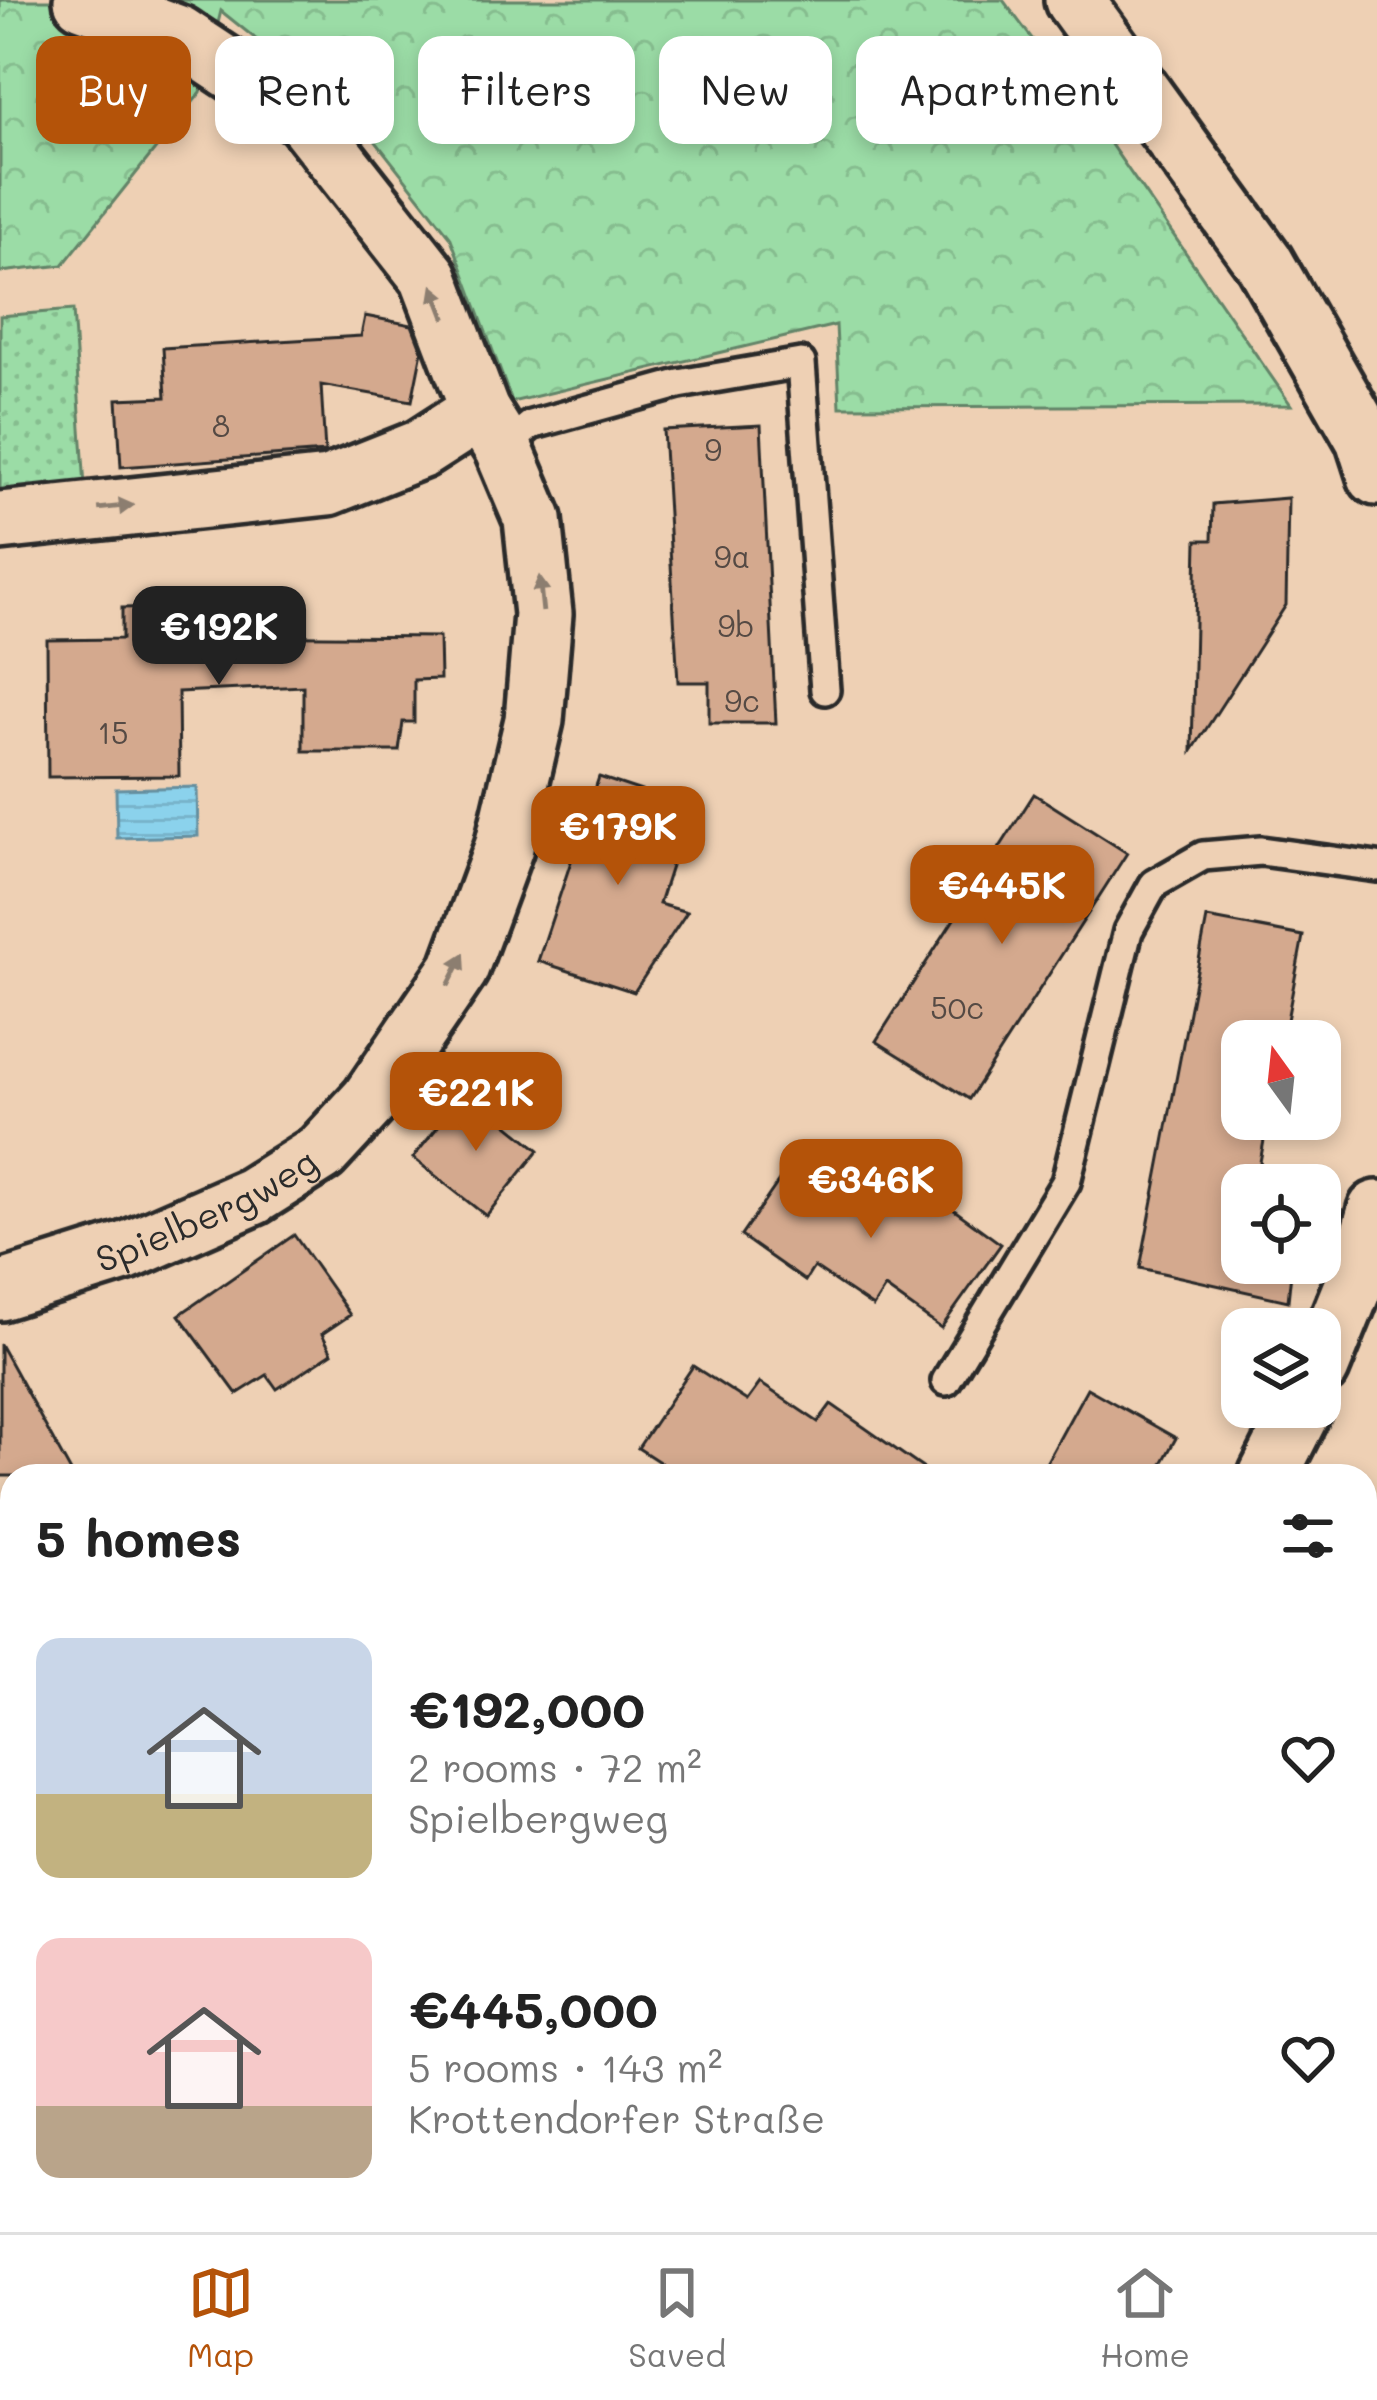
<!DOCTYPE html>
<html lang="en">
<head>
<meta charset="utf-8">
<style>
	body { margin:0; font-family:Mali,sans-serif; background:#f6f6f6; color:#222; height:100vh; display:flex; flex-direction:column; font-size:45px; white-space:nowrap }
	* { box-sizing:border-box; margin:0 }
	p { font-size:39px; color:#767676 }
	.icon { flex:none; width:66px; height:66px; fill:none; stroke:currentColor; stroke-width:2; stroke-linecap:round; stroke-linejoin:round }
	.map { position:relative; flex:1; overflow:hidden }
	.drawer { position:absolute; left:0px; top:1464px; width:1377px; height:768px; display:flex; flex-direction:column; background:#fff; border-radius:36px 36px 0 0; box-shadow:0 6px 18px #0003 }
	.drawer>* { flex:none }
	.banner { position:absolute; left:36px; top:36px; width:1305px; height:108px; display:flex; gap:24px }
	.needle { width:78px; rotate:345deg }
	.controls { position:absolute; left:1221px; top:1020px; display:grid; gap:24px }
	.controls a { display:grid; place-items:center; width:120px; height:120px; border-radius:24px; background:#fff; box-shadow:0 6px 18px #0003; font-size:60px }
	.price { position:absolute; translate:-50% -102px; padding:0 27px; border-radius:24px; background:#b45309; color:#fff; font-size:39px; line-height:78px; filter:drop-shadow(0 3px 6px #0008) }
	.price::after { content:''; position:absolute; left:50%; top:72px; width:36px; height:27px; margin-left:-18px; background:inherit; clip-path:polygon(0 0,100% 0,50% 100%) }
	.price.on { background:#222; color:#fff }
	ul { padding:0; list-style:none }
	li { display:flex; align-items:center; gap:36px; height:300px; padding:0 36px }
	li span { display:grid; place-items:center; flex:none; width:336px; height:240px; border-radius:24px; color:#555 }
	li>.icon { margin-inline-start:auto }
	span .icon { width:144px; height:144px; fill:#fffc; stroke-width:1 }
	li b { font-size:51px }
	h2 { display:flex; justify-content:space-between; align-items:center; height:144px; padding:0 36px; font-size:51px }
	.tag { padding:0 42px; border-radius:24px; background:#fff; box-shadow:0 6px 18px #0003; font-size:42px; line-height:108px }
	.tag.on { background:#b45309; color:#fff }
	.dock { display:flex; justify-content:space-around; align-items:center; height:168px; border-top:3px solid #e0e0e0; background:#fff; font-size:33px; color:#767676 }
	.dock a { display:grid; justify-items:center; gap:6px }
	.dock .on { color:#b45309 }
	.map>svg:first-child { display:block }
</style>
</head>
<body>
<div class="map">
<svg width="1377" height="2232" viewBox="0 0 1377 2232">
	<defs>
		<pattern id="grass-dots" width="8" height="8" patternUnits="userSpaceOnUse" patternTransform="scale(3)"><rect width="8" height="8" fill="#9bdca6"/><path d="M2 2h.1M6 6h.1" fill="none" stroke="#86bd8f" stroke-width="1.8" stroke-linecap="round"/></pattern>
		<pattern id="forest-crowns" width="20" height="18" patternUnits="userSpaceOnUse" patternTransform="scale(3)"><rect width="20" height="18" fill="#9bdca6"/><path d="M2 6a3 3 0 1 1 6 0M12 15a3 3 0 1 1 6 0" fill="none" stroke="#86bd8f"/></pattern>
		<pattern id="water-rules" width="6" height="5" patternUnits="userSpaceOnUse" patternTransform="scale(3)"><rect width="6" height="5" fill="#8bd2ec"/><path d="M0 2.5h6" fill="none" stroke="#78b4cb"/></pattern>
	</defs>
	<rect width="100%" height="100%" fill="#eed0b4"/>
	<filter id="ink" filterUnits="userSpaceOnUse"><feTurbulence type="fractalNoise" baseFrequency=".00833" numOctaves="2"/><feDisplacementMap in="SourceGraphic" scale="24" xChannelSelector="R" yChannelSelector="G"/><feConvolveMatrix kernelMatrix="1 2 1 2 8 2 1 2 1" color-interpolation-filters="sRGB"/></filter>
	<g filter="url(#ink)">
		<polygon fill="url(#grass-dots)" stroke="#638468" stroke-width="3" points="73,310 85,487 0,499 0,316"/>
		<polygon fill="url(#forest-crowns)" stroke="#638468" stroke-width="3" points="0,0 1003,0 1105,136 1291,405 840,407 836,325 512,402 450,236 363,125 221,11 201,92 63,265 0,272"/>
		<polygon fill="url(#water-rules)" stroke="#658f9f" stroke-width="3" points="197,787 198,836 117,838 116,789"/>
		<g fill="#d4a98e" stroke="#2b2b2b" stroke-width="3">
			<polygon points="365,316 412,325 422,351 412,401 321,385 325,452 121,467 117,399 166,397 163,348 361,336"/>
			<polygon points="761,425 776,723 709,723 709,682 678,682 663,430"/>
			<polygon points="1288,498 1286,605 1192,751 1197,540 1212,540 1213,504"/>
			<polygon points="217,606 218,635 439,637 440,679 414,680 414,722 403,722 399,751 303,751 303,686 178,692 179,776 48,777 47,640 122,639 122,608"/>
			<polygon points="599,777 690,807 659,904 687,912 634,992 538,961"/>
			<polygon points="1034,794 1127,853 969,1099 876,1041"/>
			<polygon points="1207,918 1303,936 1283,1041 1242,1041 1242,1119 1268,1119 1260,1162 1271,1185 1242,1185 1242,1263 1292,1263 1288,1301 1140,1268"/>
			<polygon points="466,1091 539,1150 486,1216 413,1158"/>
			<polygon points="796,1156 850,1192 863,1174 922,1214 935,1196 1001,1244 941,1328 885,1288 873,1307 814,1267 805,1281 741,1236"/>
			<polygon points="294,1235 350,1315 322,1334 332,1353 277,1389 267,1375 237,1394 179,1315"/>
			<polygon points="0,1344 73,1476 0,1476"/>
			<polygon points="693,1366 747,1401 760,1383 818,1422 831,1404 934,1476 681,1476 638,1448"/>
			<polygon points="1087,1388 1176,1438 1155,1476 1039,1476"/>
		</g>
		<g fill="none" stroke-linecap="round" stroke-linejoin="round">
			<g stroke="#2b2b2b" stroke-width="36">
				<g id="lane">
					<polyline points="503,448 531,425 679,384 801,363 825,690"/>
					<polyline points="946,1381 1066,1182 1128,931 1154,884 1203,856 1261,851 1377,867"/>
				</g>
			</g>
			<g stroke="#2b2b2b" stroke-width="66">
				<g id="street">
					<polyline points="1074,0 1264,262 1365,439 1377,476"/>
					<polyline points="0,521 328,486 421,449 480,411"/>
					<path id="s1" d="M 0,1291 L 127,1251 L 253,1196 L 321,1153 L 370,1100 L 459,969 L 504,847 L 534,720 L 543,614 L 533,519 L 503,448 L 480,411 L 429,277 L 304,118 L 179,35 L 83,0"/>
					<polyline points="1320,1367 1363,1261 1377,1210"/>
					<polyline points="1268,1476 1303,1407"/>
					<polyline points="1365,1770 1377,1769"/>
					<polyline points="728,2232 734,2220"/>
				</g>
			</g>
			<polyline stroke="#2b2b2b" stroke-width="8" stroke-dasharray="12 9" stroke-linecap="butt" points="803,2232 809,2220"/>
			<use href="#lane" stroke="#eed0b4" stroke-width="27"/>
			<use href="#street" stroke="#eed0b4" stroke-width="57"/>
		</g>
		<defs><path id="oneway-solid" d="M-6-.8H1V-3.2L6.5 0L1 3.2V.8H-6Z" transform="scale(3)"/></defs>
		<g fill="#8c7e70">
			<use href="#oneway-solid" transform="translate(439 302) rotate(-111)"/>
			<use href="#oneway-solid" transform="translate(116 507) rotate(-6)"/>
			<use href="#oneway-solid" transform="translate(541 594) rotate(-96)"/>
			<use href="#oneway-solid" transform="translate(456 970) rotate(-63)"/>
		</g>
	</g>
	<g text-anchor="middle" stroke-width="10" stroke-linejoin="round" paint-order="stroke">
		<g font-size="30" fill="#554a44">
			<text x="221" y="437">8</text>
			<text x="713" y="461">9</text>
			<text x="732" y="568">9a</text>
			<text x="736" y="637">9b</text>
			<text x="742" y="712">9c</text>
			<text x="113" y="744">15</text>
			<text x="957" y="1019">50c</text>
		</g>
		<g font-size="36" fill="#2b2b2b" stroke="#eed0b4">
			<text dy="13" stroke="none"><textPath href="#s1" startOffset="222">Spielbergweg</textPath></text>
		</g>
	</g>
</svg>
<div class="controls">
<a><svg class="needle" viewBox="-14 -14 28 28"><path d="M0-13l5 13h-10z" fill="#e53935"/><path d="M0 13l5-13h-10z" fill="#767676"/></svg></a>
<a><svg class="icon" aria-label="locate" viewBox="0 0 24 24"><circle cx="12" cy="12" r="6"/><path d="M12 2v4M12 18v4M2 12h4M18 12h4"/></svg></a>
<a><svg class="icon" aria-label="layers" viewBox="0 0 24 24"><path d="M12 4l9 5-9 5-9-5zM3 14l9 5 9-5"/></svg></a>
</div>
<b class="price on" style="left:219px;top:688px">€192K</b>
<b class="price" style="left:618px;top:888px">€179K</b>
<b class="price" style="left:1002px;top:947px">€445K</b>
<b class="price" style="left:476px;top:1154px">€221K</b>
<b class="price" style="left:871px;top:1241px">€346K</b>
<div class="banner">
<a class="tag on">Buy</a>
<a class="tag">Rent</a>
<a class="tag">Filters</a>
<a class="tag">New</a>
<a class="tag">Apartment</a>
</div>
<section class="drawer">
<h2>5 homes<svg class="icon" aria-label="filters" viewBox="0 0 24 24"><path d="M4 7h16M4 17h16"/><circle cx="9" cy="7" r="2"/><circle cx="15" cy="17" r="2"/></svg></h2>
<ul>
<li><span style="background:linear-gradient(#c9d6e8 65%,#c2b280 0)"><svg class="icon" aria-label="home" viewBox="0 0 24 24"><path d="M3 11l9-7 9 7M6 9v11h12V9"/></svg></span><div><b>€192,000</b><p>2 rooms · 72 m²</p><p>Spielbergweg</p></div><svg class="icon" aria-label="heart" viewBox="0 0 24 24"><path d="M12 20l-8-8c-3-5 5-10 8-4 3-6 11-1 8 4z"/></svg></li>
<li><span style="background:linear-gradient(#f6c9c9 70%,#b9a48a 0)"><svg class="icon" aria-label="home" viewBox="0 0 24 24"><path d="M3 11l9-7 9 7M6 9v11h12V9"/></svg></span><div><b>€445,000</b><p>5 rooms · 143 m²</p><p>Krottendorfer Straße</p></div><svg class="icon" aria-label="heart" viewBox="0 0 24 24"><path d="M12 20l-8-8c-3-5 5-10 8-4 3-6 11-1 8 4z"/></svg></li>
</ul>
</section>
</div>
<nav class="dock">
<a class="on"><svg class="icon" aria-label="map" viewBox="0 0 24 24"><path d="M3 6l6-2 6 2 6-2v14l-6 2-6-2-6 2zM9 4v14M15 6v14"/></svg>Map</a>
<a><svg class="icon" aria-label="saved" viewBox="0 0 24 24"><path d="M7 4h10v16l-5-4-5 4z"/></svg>Saved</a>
<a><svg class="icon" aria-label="home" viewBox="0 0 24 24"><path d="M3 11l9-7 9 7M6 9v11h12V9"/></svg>Home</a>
</nav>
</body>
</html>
